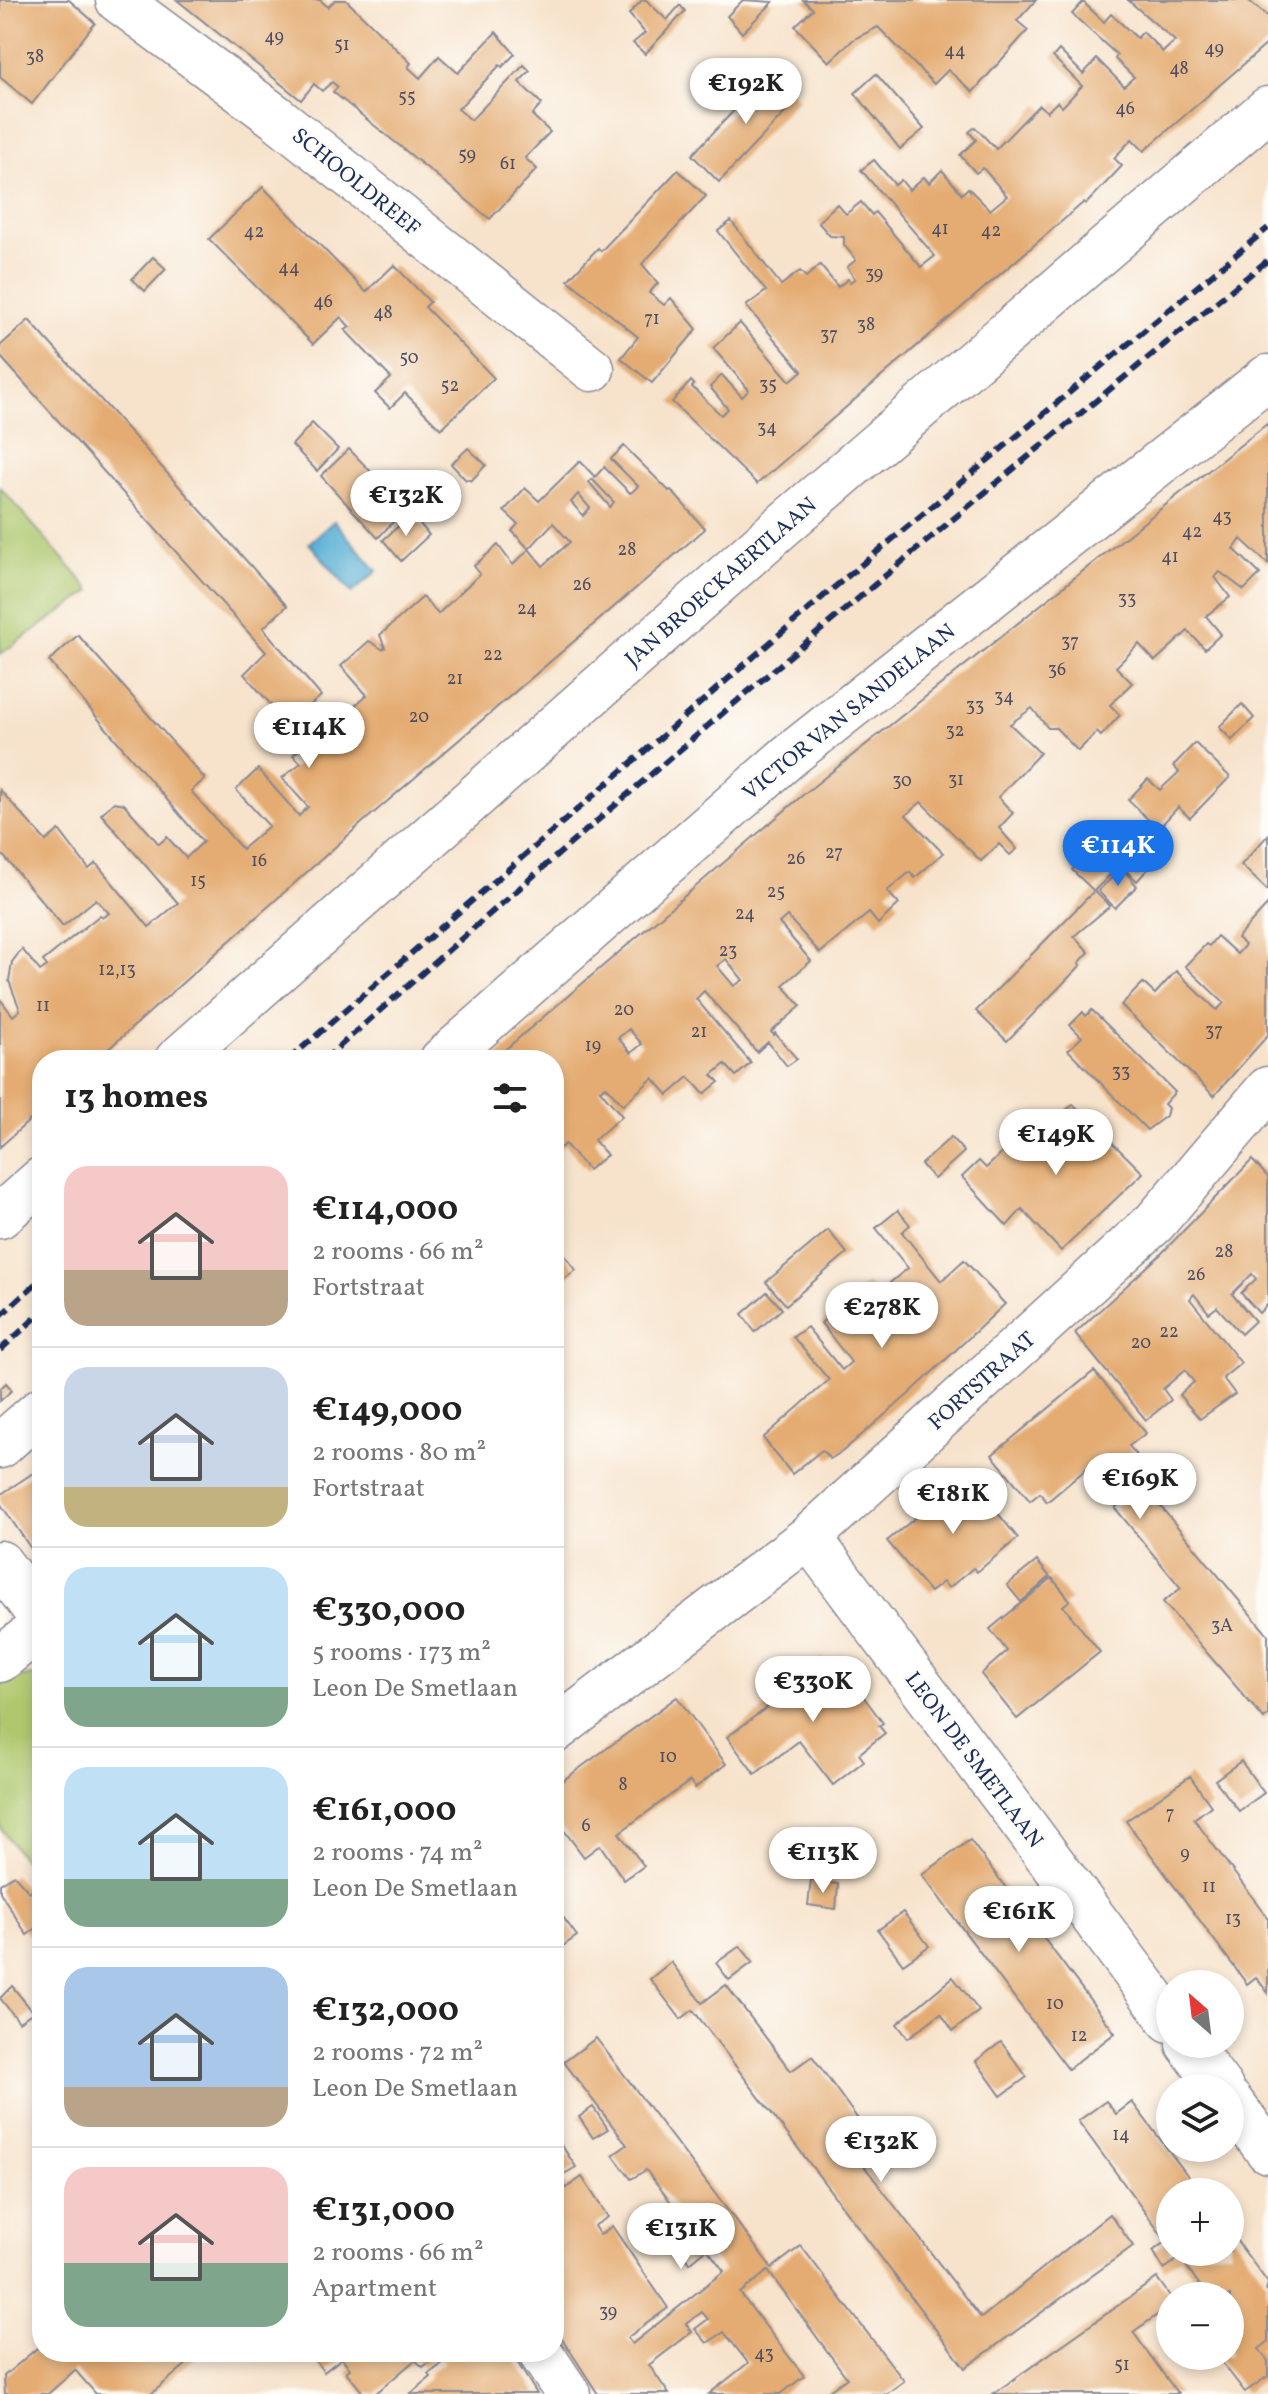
<!DOCTYPE html>
<html lang="en">
<head>
<meta charset="utf-8">
<style>
	body { margin:0; font-family:Vollkorn,serif; background:#f6f6f6; color:#222; height:100vh; display:flex; flex-direction:column; font-size:30px; white-space:nowrap }
	* { box-sizing:border-box; margin:0 }
	p { font-size:26px; color:#767676 }
	.icon { flex:none; width:44px; height:44px; fill:none; stroke:currentColor; stroke-width:2; stroke-linecap:round; stroke-linejoin:round }
	.map { position:relative; flex:1; overflow:hidden }
	.panel { position:absolute; left:32px; top:1050px; width:532px; height:1312px; display:flex; flex-direction:column; background:#fff; border-radius:32px; box-shadow:0 4px 12px #0003 }
	.panel>* { flex:none }
	.needle { width:52px; rotate:332deg }
	.controls { position:absolute; left:1156px; top:1970px; display:grid; gap:16px }
	.controls a { display:grid; place-items:center; width:88px; height:88px; border-radius:50%; background:#fff; box-shadow:0 4px 12px #0003; font-size:40px }
	.price { position:absolute; translate:-50% -68px; padding:0 18px; border-radius:28px; background:#fff; color:#222; font-size:26px; line-height:52px; filter:drop-shadow(0 2px 4px #0008) }
	.price::after { content:''; position:absolute; left:50%; top:48px; width:24px; height:18px; margin-left:-12px; background:inherit; clip-path:polygon(0 0,100% 0,50% 100%) }
	.price.on { background:#1a73e8; color:#fff }
	ul { padding:0; list-style:none }
	li { display:flex; align-items:center; gap:24px; height:200px; padding:0 32px }
	li+li { border-top:2px solid #e0e0e0 }
	li span { display:grid; place-items:center; flex:none; width:224px; height:160px; border-radius:24px; color:#555 }
	li>.icon { margin-inline-start:auto }
	span .icon { width:96px; height:96px; fill:#fffc; stroke-width:1 }
	li b { font-size:34px }
	h2 { display:flex; justify-content:space-between; align-items:center; height:96px; padding:0 32px; font-size:34px }
	.map>svg:first-child { display:block }
</style>
</head>
<body>
<div class="map">
<svg width="1268" height="2394" viewBox="0 0 1268 2394">
	<rect width="100%" height="100%" fill="#fdfcf7"/>
	<filter id="ink" filterUnits="userSpaceOnUse"><feTurbulence type="fractalNoise" baseFrequency=".0125" numOctaves="2"/><feDisplacementMap in="SourceGraphic" scale="16" xChannelSelector="R" yChannelSelector="G"/><feConvolveMatrix kernelMatrix="1 2 1 2 8 2 1 2 1" color-interpolation-filters="sRGB"/></filter>
	<filter id="wash" filterUnits="userSpaceOnUse"><feTurbulence type="fractalNoise" baseFrequency=".006" numOctaves="4" result="noise"/><feDisplacementMap in="SourceGraphic" scale="32" xChannelSelector="R" yChannelSelector="G"/><feGaussianBlur stdDeviation="1.8" result="paint"/><feColorMatrix in="noise" values="0 0 0 0 0 0 0 0 0 0 0 0 0 0 0 0 0 1.4 0 .05"/><feComposite in="paint" operator="in"/></filter>
	<g filter="url(#wash)">
		<rect width="100%" height="100%" fill="#f7e3cc"/>
		<g fill="#afc86e" stroke="#657c66" stroke-width="2">
			<polygon points="0,487 91,591 0,654"/>
			<polygon points="42,1675 42,1847 24,1860 0,1827 0,1682 4,1679"/>
		</g>
		<polygon fill="#57afd4" stroke="#396f99" stroke-width="2" points="334,521 377,571 352,593 309,543"/>
		<g id="blocks">
			<g fill="#e4ac72" fill-rule="evenodd">
				<polygon points="0,0 69,0 95,23 32,104 0,77"/>
				<polygon points="177,0 320,0 328,7 335,0 346,0 411,63 408,67 420,78 439,56 458,73 496,32 515,54 502,67 500,65 458,109 471,120 524,65 530,71 519,82 542,104 532,115 550,132 525,158 537,169 490,219 333,92 338,87 332,82 322,91 314,84 301,100"/>
				<polygon points="642,0 646,0 667,20 680,5 685,11 645,54 633,43 645,33 629,14"/>
				<polygon points="743,0 773,2 742,33 727,16"/>
				<polygon points="803,0 1036,0 1017,21 1028,30 973,92 948,70 934,84 878,27 854,39 829,62 795,26 813,9"/>
				<polygon points="1128,0 1248,0 1268,17 1268,43 1144,151 1132,139 1114,158 1122,166 1086,204 1084,202 757,484 672,402 691,381 694,385 692,387 721,415 728,409 710,387 722,375 742,397 749,390 713,348 740,323 790,381 802,371 746,306 766,291 718,231 731,221 781,285 800,271 806,277 820,265 838,287 848,279 850,282 855,279 847,267 856,260 844,245 844,237 830,236 818,222 837,204 846,214 861,202 872,215 875,212 921,267 935,256 861,170 874,160 895,185 901,180 909,190 924,177 929,183 942,170 962,194 968,188 990,210 1007,196 983,168 976,173 960,155 976,140 969,132 975,127 996,149 1039,105 1047,112 1057,102 1062,107 1082,86 1053,57 1059,50 1083,74 1097,59 1124,86 1134,77 1115,59 1117,55 1072,14 1083,2 1104,22 1111,14 1137,38 1143,32 1163,52 1175,41"/>
				<polygon points="773,69 798,99 719,182 692,155"/>
				<polygon points="876,74 924,129 900,149 855,93"/>
				<polygon points="678,170 706,196 642,264 658,283 649,293 664,305 671,298 697,329 652,383 621,358 638,337 568,280 598,248 601,251"/>
				<polygon points="263,187 366,292 394,265 430,302 425,307 494,378 441,429 405,393 390,408 375,393 391,378 345,330 350,327 341,317 313,344 209,239"/>
				<polygon points="153,257 166,269 145,291 132,279"/>
				<polygon points="29,320 287,606 263,628 321,696 288,724 244,674 266,652 0,356 0,346"/>
				<polygon points="312,423 338,449 317,471 292,445"/>
				<path d="M 1268,423 L 1268,564 L 1241,539 L 1234,549 L 1260,574 L 1244,590 L 1220,572 L 1215,577 L 1230,597 L 1206,616 L 1221,634 L 1205,649 L 1188,631 L 1155,661 L 1139,644 L 1116,667 L 1132,683 L 1110,705 L 1120,715 L 1101,736 L 1097,732 L 1078,751 L 1056,728 L 1048,728 L 1032,708 L 1010,724 L 1040,753 L 998,797 L 1013,813 L 999,828 L 1017,849 L 1010,855 L 999,844 L 981,861 L 921,802 L 906,815 L 943,853 L 915,878 L 910,872 L 887,891 L 899,904 L 878,924 L 869,913 L 820,953 L 787,916 L 779,923 L 811,961 L 783,985 L 801,1006 L 771,1032 L 774,1035 L 775,1033 L 797,1059 L 787,1066 L 768,1042 L 757,1052 L 704,991 L 696,999 L 751,1063 L 736,1076 L 725,1064 L 712,1075 L 719,1082 L 704,1094 L 689,1077 L 668,1095 L 653,1078 L 623,1105 L 606,1086 L 600,1090 L 622,1116 L 594,1140 L 607,1155 L 588,1170 L 565,1144 L 554,1153 L 554,1060 L 493,1060 L 804,794 ZM 726,959 L 743,980 L 734,986 L 717,966 ZM 629,1029 L 642,1044 L 631,1053 L 618,1038 Z"/>
				<path d="M 624,446 L 669,491 L 671,490 L 705,529 L 362,823 L 96,1060 L 42,1060 L 42,1109 L 0,1147 L 0,999 L 13,1016 L 20,1010 L 9,981 L 12,962 L 22,949 L 40,971 L 47,966 L 43,961 L 100,915 L 103,917 L 109,913 L 96,899 L 63,926 L 0,852 L 0,790 L 46,841 L 59,830 L 89,869 L 96,863 L 149,927 L 178,903 L 101,814 L 114,802 L 124,804 L 159,844 L 167,837 L 186,858 L 203,842 L 49,661 L 78,635 L 205,779 L 191,791 L 242,849 L 269,826 L 236,790 L 258,769 L 299,816 L 308,807 L 282,778 L 301,763 L 293,755 L 323,729 L 329,736 L 346,722 L 342,717 L 367,695 L 341,666 L 369,641 L 382,649 L 385,648 L 380,635 L 423,597 L 438,614 L 480,574 L 474,566 L 498,545 L 513,565 L 529,549 L 543,566 L 570,542 L 553,523 L 529,549 L 512,531 L 518,524 L 504,511 L 525,488 L 539,501 L 580,461 L 595,477 L 604,467 L 630,493 L 632,492 L 638,486 L 611,459 ZM 592,479 L 614,502 L 610,507 L 589,482 ZM 578,494 L 590,508 L 583,516 L 571,502 Z"/>
				<polygon points="468,448 486,465 471,481 468,479 466,480 451,464"/>
				<polygon points="349,449 406,508 378,538 321,476"/>
				<polygon points="412,514 429,535 401,561 383,540"/>
				<polygon points="1242,704 1254,718 1232,740 1219,727"/>
				<polygon points="1195,743 1230,777 1190,818 1178,807 1158,829 1128,800 1148,779 1160,790 1179,772 1173,766"/>
				<polygon points="1268,835 1268,891 1241,865"/>
				<polygon points="1096,843 1119,866 1094,891 1072,870"/>
				<polygon points="1142,847 1156,860 1137,881 1123,868"/>
				<polygon points="1122,868 1137,886 1115,908 1098,891"/>
				<polygon points="1094,891 1110,906 1074,936 1089,952 1079,963 1081,965 1007,1041 976,1011"/>
				<polygon points="1268,904 1268,1035 1214,1096 1121,1005 1143,983 1155,994 1176,971 1217,1010 1224,1003 1185,966 1206,944 1209,946 1217,936 1237,954 1245,945 1237,938"/>
				<polygon points="1092,1010 1175,1092 1164,1104 1168,1108 1166,1116 1147,1130 1068,1050 1082,1037 1070,1025 1083,1012 1086,1016"/>
				<polygon points="1073,1104 1143,1173 1061,1251 1022,1209 1007,1226 962,1177 979,1161 986,1168 1024,1132 1032,1141"/>
				<polygon points="951,1137 964,1152 934,1179 921,1164"/>
				<polygon points="1252,1160 1268,1177 1268,1304 1259,1313 1241,1293 1256,1279 1252,1274 1232,1294 1255,1321 1241,1334 1217,1307 1209,1313 1194,1294 1190,1299 1241,1363 1223,1378 1235,1394 1200,1419 1179,1395 1194,1382 1185,1370 1163,1389 1171,1400 1146,1420 1075,1333 1160,1255"/>
				<polygon points="898,1210 910,1225 902,1232 941,1281 964,1260 1005,1304 909,1394 843,1451 830,1459 822,1450 792,1474 763,1438 829,1380 793,1337 807,1327 842,1370 851,1362 821,1323 867,1284 876,1294 908,1268 876,1228"/>
				<polygon points="828,1230 847,1253 786,1305 766,1282"/>
				<polygon points="554,1241 576,1270 554,1287"/>
				<polygon points="767,1292 782,1309 755,1332 742,1314"/>
				<polygon points="1094,1371 1146,1433 1129,1446 1171,1497 1160,1506 1268,1635 1268,1715 1264,1719 1163,1602 1181,1588 1115,1508 1122,1501 1091,1465 1047,1502 1040,1493 1030,1501 992,1455"/>
				<polygon points="6,1383 12,1390 0,1401 0,1389"/>
				<polygon points="42,1467 42,1565 0,1503 0,1495"/>
				<polygon points="965,1473 1018,1538 977,1572 973,1568 949,1588 943,1582 930,1592 887,1541 936,1501 934,1499"/>
				<polygon points="1037,1561 1050,1577 1021,1602 1007,1585"/>
				<polygon points="1052,1578 1070,1600 1063,1606 1100,1652 1017,1719 981,1674 1007,1651 990,1629"/>
				<polygon points="822,1658 825,1663 830,1660 847,1683 851,1680 883,1723 879,1726 885,1733 859,1754 864,1761 833,1785 799,1741 755,1774 727,1737 796,1686 792,1680"/>
				<polygon points="677,1697 726,1764 695,1788 690,1781 619,1833 644,1866 624,1880 600,1845 584,1857 554,1817 554,1787"/>
				<polygon points="1241,1761 1264,1793 1239,1811 1215,1780"/>
				<polygon points="1190,1776 1211,1806 1194,1819 1268,1918 1268,1993 1256,1977 1247,1984 1126,1821"/>
				<polygon points="970,1840 1115,2033 1068,2069 922,1875"/>
				<polygon points="14,1875 29,1892 42,1883 42,1924 27,1935 0,1892 0,1884"/>
				<polygon points="811,1880 838,1884 836,1909 808,1905"/>
				<polygon points="554,1905 577,1936 554,1952"/>
				<polygon points="903,1912 929,1946 903,1964 878,1930"/>
				<polygon points="740,1946 753,1962 729,1980 716,1963"/>
				<polygon points="671,1962 702,2003 726,1985 791,2071 812,2056 860,2122 841,2136 981,2318 1110,2214 1133,2246 965,2368 693,2010 681,2019 650,1979"/>
				<polygon points="953,1977 979,2011 953,2031 941,2013 908,2038 897,2024"/>
				<polygon points="12,1986 33,2012 19,2022 0,1998"/>
				<polygon points="596,2038 772,2268 801,2246 904,2381 886,2394 825,2394 847,2378 768,2271 740,2293 804,2376 781,2394 709,2394 748,2363 724,2332 707,2343 695,2329 708,2319 702,2312 686,2324 692,2332 649,2365 669,2394 598,2394 554,2326 554,2134 576,2167 559,2177 566,2188 582,2177 608,2217 594,2226 600,2235 612,2226 668,2308 627,2338 632,2344 724,2271 707,2249 690,2263 676,2244 693,2232 690,2227 646,2170 631,2179 613,2155 627,2145 564,2062"/>
				<polygon points="1001,2042 1027,2077 1001,2096 976,2061"/>
				<polygon points="554,2053 562,2064 554,2068"/>
				<polygon points="1106,2101 1116,2114 1132,2102 1200,2192 1170,2192 1170,2252 1230,2252 1230,2232 1268,2283 1266,2290 1268,2293 1268,2342 1259,2349 1268,2361 1268,2376 1245,2392 1217,2356 1230,2356 1230,2296 1208,2296 1180,2258 1164,2269 1153,2251 1166,2241 1078,2121"/>
				<polygon points="593,2107 608,2129 593,2138 579,2117"/>
				<polygon points="1157,2278 1170,2296 1170,2306 1133,2332 1178,2394 993,2394"/>
				<polygon points="42,2344 42,2352 87,2352 91,2357 97,2352 201,2352 151,2394 96,2394 75,2370 48,2394 5,2394 4,2376"/>
				<polygon points="313,2352 511,2352 537,2394 410,2394 431,2377 429,2374 444,2362 439,2355 423,2367 415,2360 375,2394 364,2394 346,2372 350,2369 342,2358 324,2372 310,2354"/>
			</g>
		</g>
	</g>
	<g filter="url(#ink)">
		<use href="#blocks" fill-opacity="0" stroke="#898995" stroke-width="2"/>
		<g fill="none" stroke-linecap="round" stroke-linejoin="round">
			<g stroke="#898995" stroke-width="47">
				<g id="minor">
					<polyline points="118,0 276,117 592,369"/>
					<polyline points="442,1060 789,756 1268,377"/>
					<polyline points="0,1446 42,1409"/>
					<polyline points="809,1537 1170,2020"/>
					<polyline points="0,1563 42,1619"/>
					<polyline points="0,1660 42,1626"/>
					<polyline points="554,1731 809,1537 1155,1222 1268,1089"/>
					<polyline points="1188,2044 1221,2088"/>
					<polyline points="1230,2101 1268,2151"/>
					<polyline points="540,2352 568,2394"/>
				</g>
			</g>
			<g stroke="#898995" stroke-width="47">
				<g id="secondary">
					<polyline points="177,1060 781,527 1268,109"/>
					<polyline points="0,1216 42,1179"/>
				</g>
			</g>
			<use href="#minor" stroke="#fff" stroke-width="44"/>
			<use href="#secondary" stroke="#fff" stroke-width="44"/>
			<g stroke="#1b2f5e" stroke-width="6" stroke-dasharray="12 6" stroke-linecap="butt">
				<polyline points="288,1060 825,595 1268,228"/>
				<path d="M 324,1060 C 632,786 948,520 1268,260"/>
				<polyline points="0,1316 42,1278"/>
				<polyline points="0,1350 42,1312"/>
			</g>
		</g>
	</g>
	<g text-anchor="middle" stroke-width="6" stroke-linejoin="round" paint-order="stroke">
		<g font-size="18" fill="#4d4e63">
			<text x="274" y="42">49</text>
			<text x="342" y="50">51</text>
			<text x="1214" y="54">49</text>
			<text x="955" y="56">44</text>
			<text x="35" y="62">38</text>
			<text x="1179" y="74">48</text>
			<text x="407" y="102">55</text>
			<text x="1125" y="114">46</text>
			<text x="467" y="160">59</text>
			<text x="508" y="169">61</text>
			<text x="940" y="234">41</text>
			<text x="991" y="236">42</text>
			<text x="254" y="237">42</text>
			<text x="289" y="273">44</text>
			<text x="874" y="279">39</text>
			<text x="323" y="307">46</text>
			<text x="383" y="318">48</text>
			<text x="652" y="324">71</text>
			<text x="866" y="330">38</text>
			<text x="829" y="340">37</text>
			<text x="409" y="363">50</text>
			<text x="768" y="390">35</text>
			<text x="450" y="391">52</text>
			<text x="767" y="433">34</text>
			<text x="1222" y="522">43</text>
			<text x="1192" y="537">42</text>
			<text x="627" y="555">28</text>
			<text x="1170" y="562">41</text>
			<text x="582" y="590">26</text>
			<text x="1127" y="604">33</text>
			<text x="527" y="614">24</text>
			<text x="1070" y="647">37</text>
			<text x="493" y="660">22</text>
			<text x="1057" y="675">36</text>
			<text x="455" y="684">21</text>
			<text x="1004" y="702">34</text>
			<text x="975" y="711">33</text>
			<text x="419" y="722">20</text>
			<text x="955" y="736">32</text>
			<text x="956" y="785">31</text>
			<text x="902" y="786">30</text>
			<text x="834" y="858">27</text>
			<text x="796" y="864">26</text>
			<text x="259" y="866">16</text>
			<text x="198" y="886">15</text>
			<text x="776" y="897">25</text>
			<text x="745" y="919">24</text>
			<text x="728" y="956">23</text>
			<text x="117" y="975">12,13</text>
			<text x="43" y="1011">11</text>
			<text x="624" y="1015">20</text>
			<text x="1214" y="1036">37</text>
			<text x="699" y="1037">21</text>
			<text x="593" y="1051">19</text>
			<text x="1121" y="1077">33</text>
			<text x="1224" y="1257">28</text>
			<text x="1196" y="1280">26</text>
			<text x="1169" y="1337">22</text>
			<text x="1141" y="1348">20</text>
			<text x="1222" y="1631">3A</text>
			<text x="668" y="1762">10</text>
			<text x="623" y="1790">8</text>
			<text x="1170" y="1819">7</text>
			<text x="586" y="1831">6</text>
			<text x="1185" y="1859">9</text>
			<text x="1209" y="1892">11</text>
			<text x="1233" y="1924">13</text>
			<text x="1055" y="2009">10</text>
			<text x="1079" y="2041">12</text>
			<text x="1121" y="2140">14</text>
			<text x="608" y="2317">39</text>
			<text x="764" y="2359">43</text>
			<text x="1122" y="2370">51</text>
		</g>
		<g font-size="22" fill="#1b2f5e" stroke="#fdfcf7">
			<text transform="translate(357 181) rotate(39)" y="8">SCHOOLDREEF</text>
			<text transform="translate(720 581) rotate(-41)" y="8">JAN BROECKAERTLAAN</text>
			<text transform="translate(848 711) rotate(-39)" y="8">VICTOR VAN SANDELAAN</text>
			<text transform="translate(981 1380) rotate(-42)" y="8">FORTSTRAAT</text>
			<text transform="translate(975 1759) rotate(53)" y="8">LEON DE SMETLAAN</text>
		</g>
	</g>
</svg>
<div class="controls">
<a><svg class="needle" viewBox="-14 -14 28 28"><path d="M0-13l5 13h-10z" fill="#e53935"/><path d="M0 13l5-13h-10z" fill="#767676"/></svg></a>
<a><svg class="icon" aria-label="layers" viewBox="0 0 24 24"><path d="M12 4l9 5-9 5-9-5zM3 14l9 5 9-5"/></svg></a>
<a>+</a>
<a>−</a>
</div>
<b class="price" style="left:746px;top:126px">€192K</b>
<b class="price" style="left:406px;top:538px">€132K</b>
<b class="price" style="left:309px;top:770px">€114K</b>
<b class="price on" style="left:1118px;top:888px">€114K</b>
<b class="price" style="left:1056px;top:1177px">€149K</b>
<b class="price" style="left:882px;top:1350px">€278K</b>
<b class="price" style="left:1140px;top:1521px">€169K</b>
<b class="price" style="left:953px;top:1536px">€181K</b>
<b class="price" style="left:813px;top:1724px">€330K</b>
<b class="price" style="left:823px;top:1895px">€113K</b>
<b class="price" style="left:1019px;top:1954px">€161K</b>
<b class="price" style="left:881px;top:2184px">€132K</b>
<b class="price" style="left:681px;top:2271px">€131K</b>
<section class="panel">
<h2>13 homes<svg class="icon" aria-label="filters" viewBox="0 0 24 24"><path d="M4 7h16M4 17h16"/><circle cx="9" cy="7" r="2"/><circle cx="15" cy="17" r="2"/></svg></h2>
<ul>
<li><span style="background:linear-gradient(#f6c9c9 65%,#b9a48a 0)"><svg class="icon" aria-label="home" viewBox="0 0 24 24"><path d="M3 11l9-7 9 7M6 9v11h12V9"/></svg></span><div><b>€114,000</b><p>2 rooms · 66 m²</p><p>Fortstraat</p></div></li>
<li><span style="background:linear-gradient(#c9d6e8 75%,#c2b280 0)"><svg class="icon" aria-label="home" viewBox="0 0 24 24"><path d="M3 11l9-7 9 7M6 9v11h12V9"/></svg></span><div><b>€149,000</b><p>2 rooms · 80 m²</p><p>Fortstraat</p></div></li>
<li><span style="background:linear-gradient(#bfe0f5 75%,#7fa58c 0)"><svg class="icon" aria-label="home" viewBox="0 0 24 24"><path d="M3 11l9-7 9 7M6 9v11h12V9"/></svg></span><div><b>€330,000</b><p>5 rooms · 173 m²</p><p>Leon De Smetlaan</p></div></li>
<li><span style="background:linear-gradient(#bfe0f5 70%,#7fa58c 0)"><svg class="icon" aria-label="home" viewBox="0 0 24 24"><path d="M3 11l9-7 9 7M6 9v11h12V9"/></svg></span><div><b>€161,000</b><p>2 rooms · 74 m²</p><p>Leon De Smetlaan</p></div></li>
<li><span style="background:linear-gradient(#a9c7e8 75%,#b9a48a 0)"><svg class="icon" aria-label="home" viewBox="0 0 24 24"><path d="M3 11l9-7 9 7M6 9v11h12V9"/></svg></span><div><b>€132,000</b><p>2 rooms · 72 m²</p><p>Leon De Smetlaan</p></div></li>
<li><span style="background:linear-gradient(#f6c9c9 60%,#7fa58c 0)"><svg class="icon" aria-label="home" viewBox="0 0 24 24"><path d="M3 11l9-7 9 7M6 9v11h12V9"/></svg></span><div><b>€131,000</b><p>2 rooms · 66 m²</p><p>Apartment</p></div></li>
</ul>
</section>
</div>
</body>
</html>
